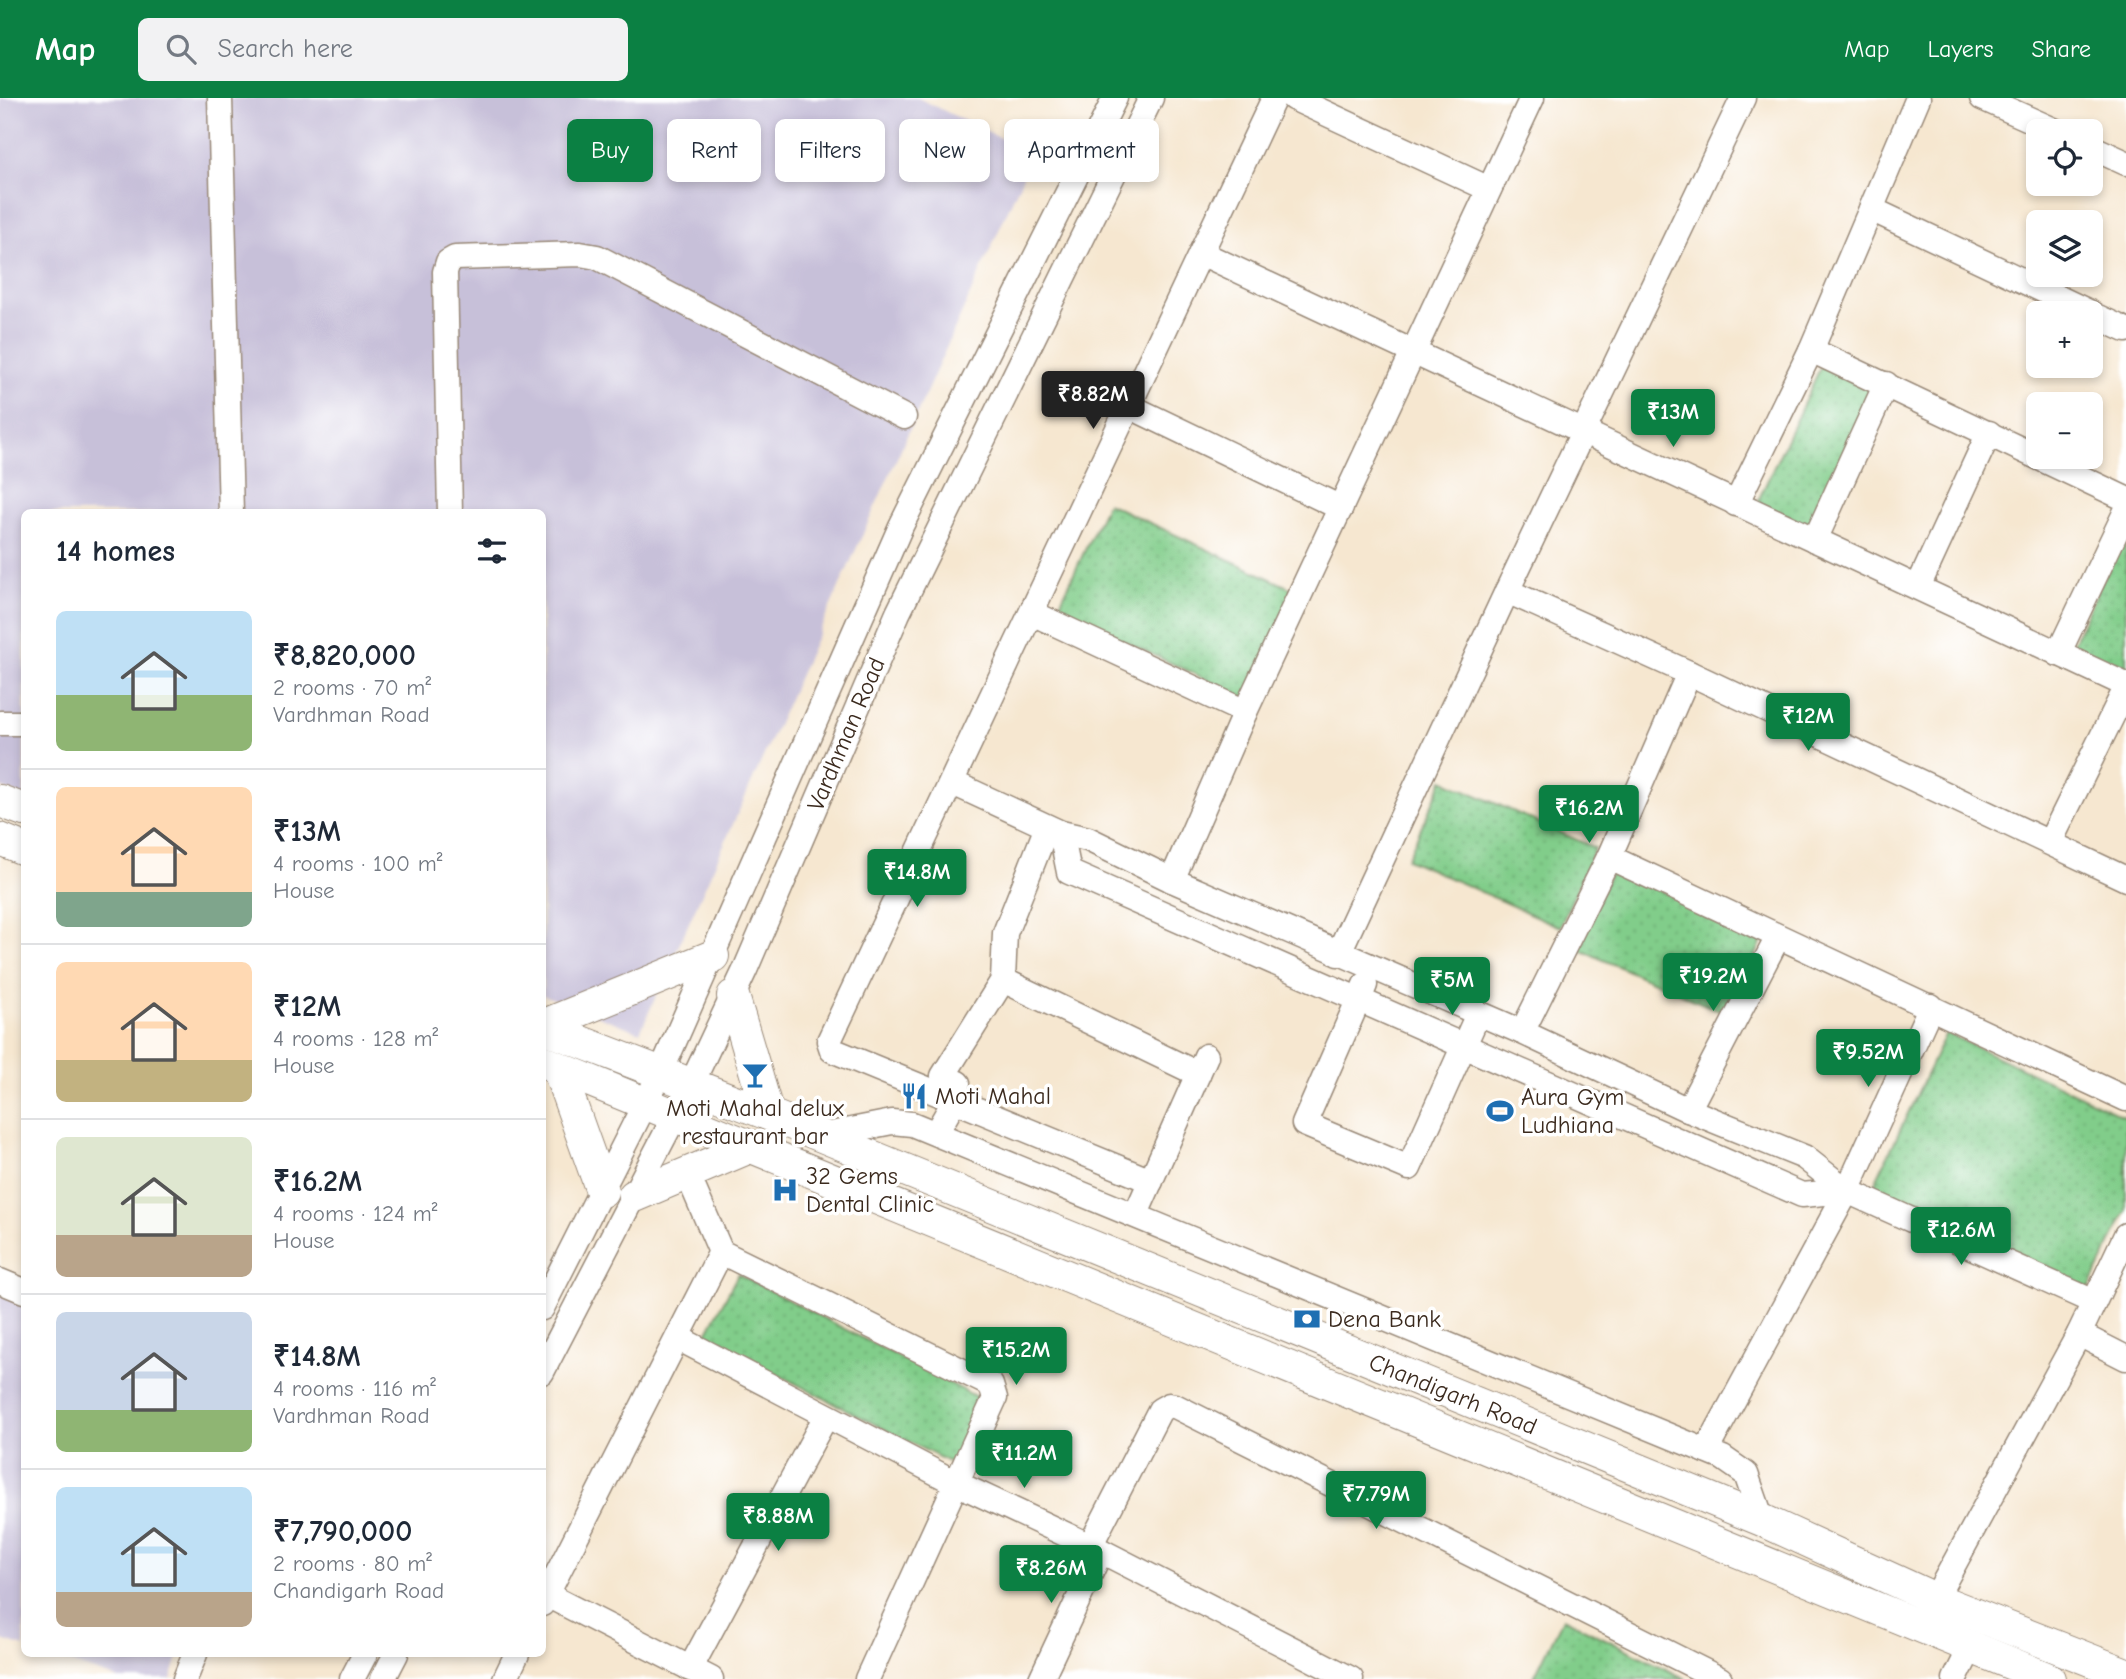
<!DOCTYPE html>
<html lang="en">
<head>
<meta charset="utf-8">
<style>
	body { margin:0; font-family:"Comic Neue",sans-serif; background:#f2f2f3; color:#1f2937; height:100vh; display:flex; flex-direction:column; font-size:26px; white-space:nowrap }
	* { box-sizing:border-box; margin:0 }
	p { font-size:23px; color:#747a83 }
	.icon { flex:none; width:38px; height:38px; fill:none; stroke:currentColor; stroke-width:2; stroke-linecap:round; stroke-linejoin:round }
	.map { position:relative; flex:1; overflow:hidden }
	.side { position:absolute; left:21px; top:411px; width:525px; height:1148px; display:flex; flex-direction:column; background:#fff; border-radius:10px; box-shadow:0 4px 10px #0003 }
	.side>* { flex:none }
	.top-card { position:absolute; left:567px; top:21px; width:665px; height:63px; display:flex; gap:14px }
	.controls { position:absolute; left:2026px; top:21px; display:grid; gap:14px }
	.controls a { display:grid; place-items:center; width:77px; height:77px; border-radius:10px; background:#fff; box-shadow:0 4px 10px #0003; font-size:35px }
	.price { position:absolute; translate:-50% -60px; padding:0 16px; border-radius:7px; background:#0b8043; color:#fff; font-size:23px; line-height:46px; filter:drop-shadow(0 2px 4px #0008) }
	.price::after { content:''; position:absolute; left:50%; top:42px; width:21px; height:16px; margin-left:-10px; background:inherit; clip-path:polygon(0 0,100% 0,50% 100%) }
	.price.active { background:#222; color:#fff }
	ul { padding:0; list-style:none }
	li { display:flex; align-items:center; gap:21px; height:175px; padding:0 35px }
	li+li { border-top:2px solid #e0e1e3 }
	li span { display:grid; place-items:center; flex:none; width:196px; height:140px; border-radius:10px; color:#555 }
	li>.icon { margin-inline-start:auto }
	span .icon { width:84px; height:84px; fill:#fffc; stroke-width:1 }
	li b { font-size:30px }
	h2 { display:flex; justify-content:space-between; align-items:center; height:84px; padding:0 35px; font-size:30px }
	.pill { padding:0 24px; border-radius:10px; background:#fff; box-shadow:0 4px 10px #0003; font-size:24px; line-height:63px }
	.pill.active { background:#0b8043; color:#fff }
	header { display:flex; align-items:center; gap:42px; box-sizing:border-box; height:98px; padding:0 35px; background:#0b8043; color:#fff }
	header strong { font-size:33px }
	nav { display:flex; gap:38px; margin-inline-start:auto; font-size:24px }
	.search { width:490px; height:63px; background:#f2f2f3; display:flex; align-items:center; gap:18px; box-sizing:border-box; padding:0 24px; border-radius:10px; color:#747a83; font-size:26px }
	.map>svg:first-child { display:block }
</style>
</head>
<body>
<header>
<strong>Map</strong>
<div class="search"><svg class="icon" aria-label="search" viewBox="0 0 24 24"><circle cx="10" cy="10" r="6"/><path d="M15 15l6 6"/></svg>Search here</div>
<nav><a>Map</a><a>Layers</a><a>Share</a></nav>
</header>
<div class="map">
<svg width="2126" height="1581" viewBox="0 0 2126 1581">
	<defs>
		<pattern id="grass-dots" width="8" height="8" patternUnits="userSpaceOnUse" patternTransform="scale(1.75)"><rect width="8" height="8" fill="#81cd8a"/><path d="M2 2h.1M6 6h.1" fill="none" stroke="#70b077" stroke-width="1.8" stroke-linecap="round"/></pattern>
	</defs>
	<rect width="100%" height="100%" fill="#fff"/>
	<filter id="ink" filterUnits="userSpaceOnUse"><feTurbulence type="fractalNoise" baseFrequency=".0143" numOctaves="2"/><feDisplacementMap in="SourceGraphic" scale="14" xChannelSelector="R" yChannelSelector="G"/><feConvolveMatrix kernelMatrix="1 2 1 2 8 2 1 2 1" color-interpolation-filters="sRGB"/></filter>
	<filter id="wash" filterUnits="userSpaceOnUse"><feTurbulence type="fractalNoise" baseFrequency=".00686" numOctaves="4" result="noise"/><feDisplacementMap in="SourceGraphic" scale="28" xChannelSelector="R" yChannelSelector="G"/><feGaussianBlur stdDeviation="1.57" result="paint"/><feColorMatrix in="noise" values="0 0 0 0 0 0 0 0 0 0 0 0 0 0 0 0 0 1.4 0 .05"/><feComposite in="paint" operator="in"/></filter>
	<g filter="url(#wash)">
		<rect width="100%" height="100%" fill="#f6e7d0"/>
		<g fill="#c7c0d9">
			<polygon points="0,0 918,0 1033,56 640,934 543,897 542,415 24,415 24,699 0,689"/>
			<polygon points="0,1192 24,1201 24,1549 0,1541"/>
			<polygon points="44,1556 179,1556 171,1581 118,1581"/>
		</g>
		<g fill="url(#grass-dots)" stroke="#5e7c54" stroke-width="2">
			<polygon points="1822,266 1875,290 1810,430 1757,405"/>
			<polygon points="1107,405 1301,495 1250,602 1057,512"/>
			<polygon points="2126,432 2126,569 2123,576 2070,551"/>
			<polygon points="1443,682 1595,750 1560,829 1407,761"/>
			<polygon points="1612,771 1764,839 1729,917 1576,850"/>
			<polygon points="1946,935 2126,1019 2126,1113 2089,1191 1873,1089"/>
			<polygon points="738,1176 992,1307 960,1370 705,1239"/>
			<polygon points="1563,1520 1686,1581 1533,1581"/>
		</g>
	</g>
	<g filter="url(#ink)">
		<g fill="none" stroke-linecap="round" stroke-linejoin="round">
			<g stroke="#988877" stroke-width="27">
				<g id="minor">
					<polyline points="220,0 231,415"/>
					<polyline points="1293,0 1489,91"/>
					<polyline points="1918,0 1871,111 2091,215"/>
					<polyline points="1982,0 2056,33"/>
					<polyline points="2091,49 2126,65"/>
					<polyline points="1201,155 2126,587"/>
					<polyline points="2091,216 2126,232"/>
					<polyline points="1811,252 2126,401"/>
					<polyline points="1129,308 1341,410"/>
					<polyline points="1736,406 1811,252 1871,111"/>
					<polyline points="450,415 445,174 448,164 455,160 580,156 597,159 904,319"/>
					<polyline points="1815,442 1886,286"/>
					<polyline points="1918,489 1989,335"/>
					<polyline points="1507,493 1689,575 2126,781"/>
					<polyline points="1032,515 1245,614"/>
					<polyline points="2058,556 2126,413"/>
					<polyline points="0,625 24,625"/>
					<polyline points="953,685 1061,735 1088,741 1172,782 1522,934 1688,1012 1804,1059 1847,1093 2094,1204"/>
					<polyline points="1061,735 1069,774 1802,1097 1847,1093"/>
					<polyline points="2050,744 2126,590"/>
					<polyline points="1609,759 2126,1001"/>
					<polyline points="1172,782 1245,614 1532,0"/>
					<polyline points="1338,856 1507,493 1743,0"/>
					<polyline points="1003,882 1005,835 1047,729"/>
					<polyline points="1365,887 1304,1026 1409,1070 1478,916"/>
					<polyline points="1522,934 1609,759 1689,575"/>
					<polyline points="1688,1012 1778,839"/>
					<polyline points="936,1035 955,1002 958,985 943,978 1003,882 1198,976"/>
					<polyline points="821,1038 892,1024 912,1026 1723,1360 1746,1376 1762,1422"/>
					<polyline points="687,1075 721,1154 991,1287 995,1300 867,1581"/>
					<polyline points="1151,1083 832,952 829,943 1274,0"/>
					<polyline points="1136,1116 1206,958"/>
					<polyline points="0,1183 24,1193"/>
					<polyline points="542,1210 660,976 901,428 1115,0"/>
					<polyline points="2079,1236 2126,1260"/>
					<polyline points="678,1240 956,1385 1101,1453 1351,1581"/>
					<polyline points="542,1274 691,987 745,872 898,515 1151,0"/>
					<polyline points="1706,1353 1847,1093 1931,908"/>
					<polyline points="1090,1448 1160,1312 1169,1307 1175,1308 1720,1581"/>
					<polyline points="547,1497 711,1581"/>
					<polyline points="1935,1501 2079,1236 2126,1137"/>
					<polyline points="542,1506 721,1154"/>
					<polyline points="690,1571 826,1318"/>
					<polyline points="185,1581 195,1556"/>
					<polyline points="352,1581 365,1556"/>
					<polyline points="383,1581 396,1556"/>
					<polyline points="505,1581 517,1556"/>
					<polyline points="1041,1581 1101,1453"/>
					<polyline points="1955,1581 1971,1549"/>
				</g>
			</g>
			<g stroke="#988877" stroke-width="34">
				<g id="major">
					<polyline points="0,703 24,712"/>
					<polyline points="0,741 24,751"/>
					<polyline points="733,898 768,1016"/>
					<polyline points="542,928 713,858"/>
					<polyline points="542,929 768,1016 1762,1422 1935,1501 2126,1576"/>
					<polyline points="542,963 2049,1581"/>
					<polyline points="558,970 602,1093"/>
					<polyline points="634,1098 752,1048"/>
				</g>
			</g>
			<use href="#minor" stroke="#fff" stroke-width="24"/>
			<use href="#major" stroke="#fff" stroke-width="32"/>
		</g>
	</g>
	<defs>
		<g id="bar-bare" transform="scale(2.1)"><path d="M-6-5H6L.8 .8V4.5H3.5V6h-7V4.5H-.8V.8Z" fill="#1f6fb2" stroke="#fff" stroke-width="2.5" paint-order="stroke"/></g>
		<g id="restaurant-bare" transform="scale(2.1)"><path d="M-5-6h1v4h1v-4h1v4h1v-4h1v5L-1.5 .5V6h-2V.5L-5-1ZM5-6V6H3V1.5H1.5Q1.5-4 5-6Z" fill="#1f6fb2" stroke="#fff" stroke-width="2.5" paint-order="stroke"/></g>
		<g id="stadium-bare" transform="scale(2.1)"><path d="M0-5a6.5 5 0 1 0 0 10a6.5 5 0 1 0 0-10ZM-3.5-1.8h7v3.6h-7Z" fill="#1f6fb2" stroke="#fff" stroke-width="2.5" paint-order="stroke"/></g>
		<g id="hospital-bare" transform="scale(2.1)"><path d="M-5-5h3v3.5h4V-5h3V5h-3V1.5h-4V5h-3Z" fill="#1f6fb2" stroke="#fff" stroke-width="2.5" paint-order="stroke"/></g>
		<g id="bank-bare" transform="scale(2.1)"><path d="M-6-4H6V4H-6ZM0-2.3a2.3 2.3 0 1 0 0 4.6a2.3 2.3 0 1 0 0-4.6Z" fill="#1f6fb2" stroke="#fff" stroke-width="2.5" paint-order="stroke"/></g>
	</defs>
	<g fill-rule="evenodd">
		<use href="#bar-bare" x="755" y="977"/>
		<use href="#restaurant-bare" x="914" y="998"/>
		<use href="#stadium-bare" x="1500" y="1013"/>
		<use href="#hospital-bare" x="785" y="1092"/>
		<use href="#bank-bare" x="1307" y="1221"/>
	</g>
	<g text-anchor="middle" stroke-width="7" stroke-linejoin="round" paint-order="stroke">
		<g font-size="24" fill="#3b2a1e" stroke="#fff">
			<text transform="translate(846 636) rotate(-67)" y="8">Vardhman Road</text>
			<text transform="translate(1453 1296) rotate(22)" y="8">Chandigarh Road</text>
		</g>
		<g font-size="24" fill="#3b2a1e" stroke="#fff" text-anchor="start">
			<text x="935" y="1006">Moti Mahal</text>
			<text x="1521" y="1007">Aura Gym<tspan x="1521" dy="28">Ludhiana</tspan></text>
			<text x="755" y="1018" text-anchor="middle">Moti Mahal delux<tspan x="755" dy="28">restaurant bar</tspan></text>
			<text x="806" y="1086">32 Gems<tspan x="806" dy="28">Dental Clinic</tspan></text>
			<text x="1328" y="1229">Dena Bank</text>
		</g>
	</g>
</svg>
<div class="controls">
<a><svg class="icon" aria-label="locate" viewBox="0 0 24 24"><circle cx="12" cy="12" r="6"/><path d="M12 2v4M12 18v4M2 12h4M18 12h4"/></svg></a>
<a><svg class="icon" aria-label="layers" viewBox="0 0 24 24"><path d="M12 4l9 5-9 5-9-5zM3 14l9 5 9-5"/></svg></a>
<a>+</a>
<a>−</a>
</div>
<b class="price active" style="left:1093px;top:333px">₹8.82M</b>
<b class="price" style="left:1673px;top:351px">₹13M</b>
<b class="price" style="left:1808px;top:655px">₹12M</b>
<b class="price" style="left:1589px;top:747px">₹16.2M</b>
<b class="price" style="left:917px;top:811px">₹14.8M</b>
<b class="price" style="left:1713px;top:915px">₹19.2M</b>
<b class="price" style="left:1452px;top:919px">₹5M</b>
<b class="price" style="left:1868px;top:991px">₹9.52M</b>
<b class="price" style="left:1961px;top:1169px">₹12.6M</b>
<b class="price" style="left:1016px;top:1289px">₹15.2M</b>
<b class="price" style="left:1024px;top:1392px">₹11.2M</b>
<b class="price" style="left:1376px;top:1433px">₹7.79M</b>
<b class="price" style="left:778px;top:1455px">₹8.88M</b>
<b class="price" style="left:1051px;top:1507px">₹8.26M</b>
<div class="top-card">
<a class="pill active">Buy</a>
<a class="pill">Rent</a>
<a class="pill">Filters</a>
<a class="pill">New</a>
<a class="pill">Apartment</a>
</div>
<section class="side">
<h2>14 homes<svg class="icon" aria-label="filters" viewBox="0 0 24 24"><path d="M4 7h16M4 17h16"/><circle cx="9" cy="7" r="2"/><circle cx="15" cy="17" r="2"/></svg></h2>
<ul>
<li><span style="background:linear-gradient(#bfe0f5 60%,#8fb573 0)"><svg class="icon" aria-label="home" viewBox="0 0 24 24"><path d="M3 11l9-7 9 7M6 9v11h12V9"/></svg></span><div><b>₹8,820,000</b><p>2 rooms · 70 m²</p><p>Vardhman Road</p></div></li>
<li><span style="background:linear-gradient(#ffd9b3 75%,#7fa58c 0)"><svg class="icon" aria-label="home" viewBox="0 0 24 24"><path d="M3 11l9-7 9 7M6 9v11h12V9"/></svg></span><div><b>₹13M</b><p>4 rooms · 100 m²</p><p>House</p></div></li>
<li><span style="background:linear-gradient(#ffd9b3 70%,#c2b280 0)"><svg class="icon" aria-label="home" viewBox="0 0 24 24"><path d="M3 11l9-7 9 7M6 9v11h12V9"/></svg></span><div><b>₹12M</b><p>4 rooms · 128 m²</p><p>House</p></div></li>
<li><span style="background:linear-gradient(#dfe7d0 70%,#b9a48a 0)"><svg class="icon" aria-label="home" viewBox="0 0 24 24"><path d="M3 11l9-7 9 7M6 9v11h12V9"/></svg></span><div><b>₹16.2M</b><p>4 rooms · 124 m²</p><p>House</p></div></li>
<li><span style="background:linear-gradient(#c9d6e8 70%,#8fb573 0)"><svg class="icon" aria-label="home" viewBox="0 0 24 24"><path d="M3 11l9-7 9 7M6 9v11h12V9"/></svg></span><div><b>₹14.8M</b><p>4 rooms · 116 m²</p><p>Vardhman Road</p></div></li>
<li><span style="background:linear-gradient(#bfe0f5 75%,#b9a48a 0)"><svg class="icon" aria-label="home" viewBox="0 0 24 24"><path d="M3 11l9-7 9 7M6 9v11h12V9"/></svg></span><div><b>₹7,790,000</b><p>2 rooms · 80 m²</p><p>Chandigarh Road</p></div></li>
</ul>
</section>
</div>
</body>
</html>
